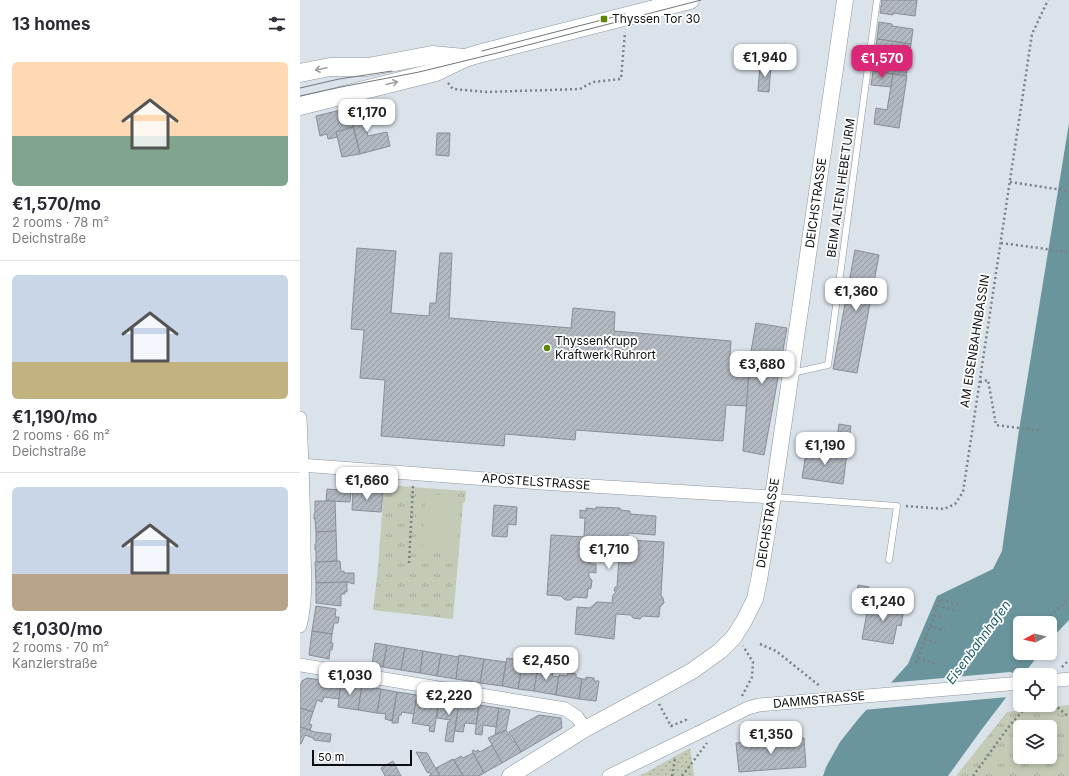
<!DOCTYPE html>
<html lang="en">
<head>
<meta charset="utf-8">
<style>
	body { margin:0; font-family:Inter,sans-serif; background:#f7f7f7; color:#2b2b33; height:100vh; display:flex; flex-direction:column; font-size:15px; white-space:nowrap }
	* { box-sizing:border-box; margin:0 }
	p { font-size:13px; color:#7c7c81 }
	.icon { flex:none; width:22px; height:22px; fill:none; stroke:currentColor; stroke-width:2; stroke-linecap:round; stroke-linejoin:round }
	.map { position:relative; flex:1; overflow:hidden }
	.drawer { display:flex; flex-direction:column; background:#fff; width:300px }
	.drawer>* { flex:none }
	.needle { width:26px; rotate:263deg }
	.controls { position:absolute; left:713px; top:616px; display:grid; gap:8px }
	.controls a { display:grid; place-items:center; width:44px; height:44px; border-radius:6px; background:#fff; box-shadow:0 2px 6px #0003; font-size:20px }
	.scale { position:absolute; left:12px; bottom:10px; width:100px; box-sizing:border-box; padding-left:4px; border:2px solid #0c0f11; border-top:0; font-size:11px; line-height:14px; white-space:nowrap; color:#0c0f11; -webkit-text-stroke:3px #fff; paint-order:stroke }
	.price { position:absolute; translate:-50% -34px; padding:0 9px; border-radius:8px; background:#fff; color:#222; font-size:13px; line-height:26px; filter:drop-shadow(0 1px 2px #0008) }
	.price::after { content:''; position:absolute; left:50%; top:24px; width:12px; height:9px; margin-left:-6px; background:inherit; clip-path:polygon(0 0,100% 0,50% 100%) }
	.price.on { background:#db2777; color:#fff }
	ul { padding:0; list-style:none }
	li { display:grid; align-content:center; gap:8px; height:212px; padding:0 12px }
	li+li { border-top:1px solid #e1e1e2 }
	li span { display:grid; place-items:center; height:124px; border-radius:6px; color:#555 }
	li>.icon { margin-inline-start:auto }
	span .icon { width:72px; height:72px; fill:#fffc; stroke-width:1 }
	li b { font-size:17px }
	h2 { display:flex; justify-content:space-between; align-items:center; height:48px; padding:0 12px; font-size:17px }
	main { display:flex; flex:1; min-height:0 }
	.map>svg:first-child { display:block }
</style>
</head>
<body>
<main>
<section class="drawer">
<h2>13 homes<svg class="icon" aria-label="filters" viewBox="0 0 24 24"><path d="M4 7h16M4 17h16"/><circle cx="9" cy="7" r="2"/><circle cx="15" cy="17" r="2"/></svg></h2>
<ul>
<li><span style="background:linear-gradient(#ffd9b3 60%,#7fa58c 0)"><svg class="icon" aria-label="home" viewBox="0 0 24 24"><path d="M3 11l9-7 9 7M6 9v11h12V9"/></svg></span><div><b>€1,570/mo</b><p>2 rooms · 78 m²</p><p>Deichstraße</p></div></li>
<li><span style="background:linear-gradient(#c9d6e8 70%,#c2b280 0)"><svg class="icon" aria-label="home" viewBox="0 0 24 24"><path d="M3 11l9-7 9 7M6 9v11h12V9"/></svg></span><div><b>€1,190/mo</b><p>2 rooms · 66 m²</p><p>Deichstraße</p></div></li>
<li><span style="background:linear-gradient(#c9d6e8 70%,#b9a48a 0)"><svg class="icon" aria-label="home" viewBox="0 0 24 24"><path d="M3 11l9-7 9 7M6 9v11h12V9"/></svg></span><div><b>€1,030/mo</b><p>2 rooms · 70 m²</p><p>Kanzlerstraße</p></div></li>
</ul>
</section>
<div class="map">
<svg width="769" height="776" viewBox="0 0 769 776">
	<defs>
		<pattern id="grass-dots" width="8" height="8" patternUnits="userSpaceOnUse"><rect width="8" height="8" fill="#c3cab5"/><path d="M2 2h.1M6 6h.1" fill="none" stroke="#a6ac9b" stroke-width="1.8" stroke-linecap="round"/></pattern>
		<pattern id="park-tufts" width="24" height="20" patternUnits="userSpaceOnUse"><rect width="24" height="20" fill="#c3cab5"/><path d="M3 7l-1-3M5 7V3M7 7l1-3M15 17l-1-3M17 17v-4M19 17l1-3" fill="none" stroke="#a6ac9b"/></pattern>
		<pattern id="building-hatch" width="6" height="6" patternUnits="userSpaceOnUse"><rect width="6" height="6" fill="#b1b8c0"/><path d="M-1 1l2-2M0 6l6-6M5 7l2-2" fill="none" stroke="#979da4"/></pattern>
	</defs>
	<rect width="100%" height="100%" fill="#dae2ea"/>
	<polygon fill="url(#grass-dots)" points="390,748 394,776 338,776 345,773"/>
	<g fill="url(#park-tufts)" fill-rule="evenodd">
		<polygon points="84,485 166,491 165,502 163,503 153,619 73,610 78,569"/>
		<path d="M 769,705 L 769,776 L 656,776 L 707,712 ZM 720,727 L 750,727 L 750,757 L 720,757 Z"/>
	</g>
	<polygon fill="#c3cab5" points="126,494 161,497 156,554 122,552"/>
	<polygon fill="#6a959d" points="769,123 769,620 750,640 750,623 720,623 720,653 740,653 723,675 720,675 720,679 682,729 648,776 523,776 526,767 540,742 559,718 608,664 637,596 693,569 702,551 719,430"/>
	<polygon fill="#dae2ea" points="710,672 717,674 727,673 726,675 720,675 720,682 708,697 563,710 588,683"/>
	<g fill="url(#building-hatch)" stroke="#878e96">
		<polygon points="582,0 617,0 615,16 593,13 593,15 580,13"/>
		<polygon points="579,22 592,24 592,26 613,29 611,44 577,39"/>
		<polygon points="577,39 611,44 606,76 573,71"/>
		<polygon points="460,65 471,65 469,92 458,91"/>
		<polygon points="573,71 593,74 591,87 571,85"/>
		<polygon points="593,74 607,76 599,128 574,124 576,108 587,110"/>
		<polygon points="61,105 64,113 63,114 68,136 87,132 90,146 60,154 49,108"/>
		<polygon points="49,108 53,127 36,132 38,137 28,139 27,134 20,136 16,116"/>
		<polygon points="53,127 60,154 42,157 36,132"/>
		<polygon points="137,133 150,133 149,156 136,155"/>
		<polygon points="57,248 96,251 91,313 129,316 130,303 136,303 140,253 152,253 149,318 271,328 273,308 315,312 314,331 431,341 430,356 450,357 447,406 426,405 423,441 276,430 275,440 205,434 204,446 81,436 85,380 60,378 64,330 51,329"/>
		<polygon points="555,250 579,255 557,373 533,369"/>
		<polygon points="456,323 487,328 464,455 443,451 450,357"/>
		<polygon points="539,424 551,426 547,453 535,451"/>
		<polygon points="507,447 547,453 543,484 502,478"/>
		<polygon points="27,489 51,491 50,502 26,501"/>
		<polygon points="66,490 83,492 81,512 52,510 53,491 66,491"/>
		<polygon points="15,501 35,501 36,531 16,532 15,519 14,519 14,514 15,513"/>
		<polygon points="194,505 217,507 216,525 208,524 207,537 192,536"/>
		<polygon points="296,507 320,508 320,510 330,511 330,514 356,516 355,535 328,533 328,540 364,542 361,595 363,598 364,603 360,607 359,617 343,616 340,619 333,618 331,615 316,614 314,639 275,634 277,607 290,608 297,602 313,603 312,601 313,595 316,592 316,591 314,591 315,587 317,587 320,541 292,539 290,564 296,564 296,573 289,572 289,577 292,580 291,588 288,589 287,598 274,597 270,600 265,600 261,596 247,595 251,535 284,537 285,518 280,518 280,510 286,511 286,508 296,509"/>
		<polygon points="36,531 37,561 16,562 16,550 15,550 15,544 16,544 16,532"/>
		<polygon points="40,561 41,572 44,571 44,573 54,573 54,584 47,582 16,583 15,562"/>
		<polygon points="47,582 47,592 44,592 45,594 41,594 41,606 16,603 16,583"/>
		<polygon points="558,585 569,587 568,592 557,590"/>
		<polygon points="557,590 568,592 567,598 556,597"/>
		<polygon points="586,600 601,602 600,607 604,608 601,626 597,625 593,644 562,639 569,602 585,605"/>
		<polygon points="16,606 36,609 35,617 39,617 38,623 34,623 32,634 12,631"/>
		<polygon points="12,631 32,634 31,643 33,643 32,650 30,650 29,659 9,655"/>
		<polygon points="75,643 87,645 83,667 72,665"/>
		<polygon points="87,645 105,648 101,670 83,667"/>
		<polygon points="105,648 123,651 120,673 101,670"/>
		<polygon points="123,651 141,654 137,676 120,673"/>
		<polygon points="141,654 159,657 156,679 137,676"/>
		<polygon points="159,655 184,659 180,683 156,679"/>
		<polygon points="207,658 223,661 218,689 202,686"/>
		<polygon points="184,659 206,662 202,686 180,683"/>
		<polygon points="223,661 239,663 234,691 218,689"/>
		<polygon points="238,666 254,669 252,676 259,677 256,695 234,691"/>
		<polygon points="268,673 276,674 276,677 282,679 279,699 256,695 259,675 267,676"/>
		<polygon points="286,677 294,678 294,681 299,681 296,701 279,699 282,679 286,679"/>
		<polygon points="7,678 41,683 39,699 24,697 22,702 17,700 13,712 0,708 0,686 2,681"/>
		<polygon points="41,683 62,686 58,710 38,707"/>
		<polygon points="62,686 81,689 77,713 58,710"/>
		<polygon points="81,689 97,692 92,721 85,719 86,714 77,713"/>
		<polygon points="97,692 117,695 114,714 102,712 101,715 99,715 98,723 92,723"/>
		<polygon points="133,698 139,699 134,732 129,731 130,726 112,723 116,701 133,704"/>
		<polygon points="139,699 159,702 153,742 145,741 148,722 150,722 150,720 137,718"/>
		<polygon points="159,702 179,705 176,724 165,723 163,732 155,731"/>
		<polygon points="179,705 199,708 196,727 183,725 182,735 175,734"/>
		<polygon points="0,708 13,712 9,724 12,725 10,730 0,727"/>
		<polygon points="199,708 210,710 206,730 195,735"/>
		<polygon points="239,715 261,718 262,728 221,752 209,732"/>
		<polygon points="0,727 15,732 31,734 30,742 14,740 13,738 5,735 1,744 0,744"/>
		<polygon points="206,730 213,742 215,741 221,752 202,763 188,738"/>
		<polygon points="504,738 506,767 439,772 436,743"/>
		<polygon points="192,745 202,763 184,773 172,751 174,750 175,752 178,750 180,752"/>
		<polygon points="116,752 127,753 140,776 129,776 132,774 127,772"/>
		<polygon points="173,753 184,773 179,776 163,776 154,760 161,756 163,758"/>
		<polygon points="153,759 163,776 140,776 136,768"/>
		<polygon points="93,761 101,776 85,776 81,768"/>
	</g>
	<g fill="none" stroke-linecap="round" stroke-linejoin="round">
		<g stroke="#8e959d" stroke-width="7">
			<g id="service">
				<polyline points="492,373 528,365 577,0"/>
				<polyline points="474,497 597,506 589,560"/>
			</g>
		</g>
		<g stroke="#8e959d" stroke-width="14">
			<g id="minor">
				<path d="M 0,418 C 2,463 4,508 4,553 C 5,578 6,601 0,626"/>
				<polyline points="0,465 241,483 472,497"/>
				<polyline points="0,665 265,709 277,717 285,729"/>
				<polyline points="750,681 769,679"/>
				<polyline points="309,776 398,733"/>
			</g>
		</g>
		<g stroke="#8e959d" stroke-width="17">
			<polyline id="tertiary" points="210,776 285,729 352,693 392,671 420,651 434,637 444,621 455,599 459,580 473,496 545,0"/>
		</g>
		<g stroke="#8e959d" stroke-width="19">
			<g id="secondary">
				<polyline points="0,73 30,67 68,67 132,55 164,58"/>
				<polyline points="0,106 136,72 165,58 178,54 390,0"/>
			</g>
		</g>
		<g stroke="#7a8085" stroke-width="2.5" stroke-dasharray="2 3" stroke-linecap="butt">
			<polyline points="148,83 153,89 187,92 280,89 293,82 321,79 325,32"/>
			<polyline points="710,182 769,191"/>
			<polyline points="701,243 769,252"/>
			<polyline points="680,382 688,380 696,425 742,431"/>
			<polyline points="606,506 644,509 655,504 663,492 732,34 748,0"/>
			<polyline points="109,563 113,486"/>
			<polyline points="638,605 656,611"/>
			<polyline points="634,615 644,618"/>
			<polyline points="743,623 769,598"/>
			<polyline points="630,626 645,631"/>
			<polyline points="625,639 640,644"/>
			<polyline points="460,644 476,651 521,687"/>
			<polyline points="618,658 635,664"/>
			<polyline points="616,663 640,599 659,605"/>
			<polyline points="762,667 769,660"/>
			<polyline points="442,696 452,677 453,662 443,646"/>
			<polyline points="750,701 769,717"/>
			<polyline points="359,704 371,726 386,720 387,723"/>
			<polyline points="372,776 375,759"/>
			<polyline points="382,776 407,743"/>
			<polyline points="673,776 710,725 728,705"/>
		</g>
		<use href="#service" stroke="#fff" stroke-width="6"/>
		<use href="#minor" stroke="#fff" stroke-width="13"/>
		<use href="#tertiary" stroke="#fff" stroke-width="16"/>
		<use href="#secondary" stroke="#fff" stroke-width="18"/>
		<g stroke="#70767b" stroke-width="1">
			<polyline points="182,51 325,14"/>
			<polyline points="0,88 39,79 92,71"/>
			<polyline points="0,96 41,87 119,72 201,52 401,0"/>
		</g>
		<g stroke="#8e959d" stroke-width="14" stroke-linecap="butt">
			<polyline id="minor-bridge" points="398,733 448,708 459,705 720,683"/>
		</g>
		<use href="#minor-bridge" stroke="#fff" stroke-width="13"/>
	</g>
	<defs><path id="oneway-shaft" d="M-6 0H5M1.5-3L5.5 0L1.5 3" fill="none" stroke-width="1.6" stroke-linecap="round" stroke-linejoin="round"/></defs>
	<g stroke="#9e9fa0">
		<use href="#oneway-shaft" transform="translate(21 69) rotate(168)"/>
		<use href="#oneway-shaft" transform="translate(92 83) rotate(-14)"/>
	</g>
	<g fill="#5f8509" stroke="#fff" stroke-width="1.5">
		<rect x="300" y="15" width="8" height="8" rx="2"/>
		<circle cx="247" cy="348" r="4"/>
	</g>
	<g text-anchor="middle" stroke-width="3.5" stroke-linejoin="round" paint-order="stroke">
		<g font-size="12" fill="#0c0f11" stroke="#fff" text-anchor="start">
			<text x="312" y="23">Thyssen Tor 30</text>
			<text x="255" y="345">ThyssenKrupp<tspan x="255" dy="14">Kraftwerk Ruhrort</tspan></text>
		</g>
		<g font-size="12" fill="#0c0f11" stroke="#fff">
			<text transform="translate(541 188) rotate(-82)" y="4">BEIM ALTEN HEBETURM</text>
			<text transform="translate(516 203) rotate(-82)" y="4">DEICHSTRASSE</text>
			<text transform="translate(675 341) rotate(-81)" y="4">AM EISENBAHNBASSIN</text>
			<text transform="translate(236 482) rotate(4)" y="4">APOSTELSTRASSE</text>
			<text transform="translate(468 523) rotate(-81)" y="4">DEICHSTRASSE</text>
			<text transform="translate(519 700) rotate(-5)" y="4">DAMMSTRASSE</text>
		</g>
		<g font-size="13" font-style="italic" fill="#215d67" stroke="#fff">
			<text transform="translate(678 642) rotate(-54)" y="5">Eisenbahnhafen</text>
		</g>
	</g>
</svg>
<div class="controls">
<a><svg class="needle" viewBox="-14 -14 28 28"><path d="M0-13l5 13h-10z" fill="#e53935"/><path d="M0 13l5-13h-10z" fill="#7c7c81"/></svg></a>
<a><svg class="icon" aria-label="locate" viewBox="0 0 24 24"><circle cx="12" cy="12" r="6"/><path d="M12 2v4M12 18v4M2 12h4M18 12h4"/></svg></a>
<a><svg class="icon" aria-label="layers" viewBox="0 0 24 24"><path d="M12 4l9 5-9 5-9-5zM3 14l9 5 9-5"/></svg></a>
</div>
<div class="scale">50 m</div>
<b class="price" style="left:465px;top:78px">€1,940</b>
<b class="price on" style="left:582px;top:79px">€1,570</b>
<b class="price" style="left:67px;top:133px">€1,170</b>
<b class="price" style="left:556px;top:312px">€1,360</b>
<b class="price" style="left:462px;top:385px">€3,680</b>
<b class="price" style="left:525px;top:466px">€1,190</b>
<b class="price" style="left:67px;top:501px">€1,660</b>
<b class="price" style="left:309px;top:570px">€1,710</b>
<b class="price" style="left:583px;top:622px">€1,240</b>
<b class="price" style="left:246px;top:681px">€2,450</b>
<b class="price" style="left:50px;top:696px">€1,030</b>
<b class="price" style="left:149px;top:716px">€2,220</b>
<b class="price" style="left:471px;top:755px">€1,350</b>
</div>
</main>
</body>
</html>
